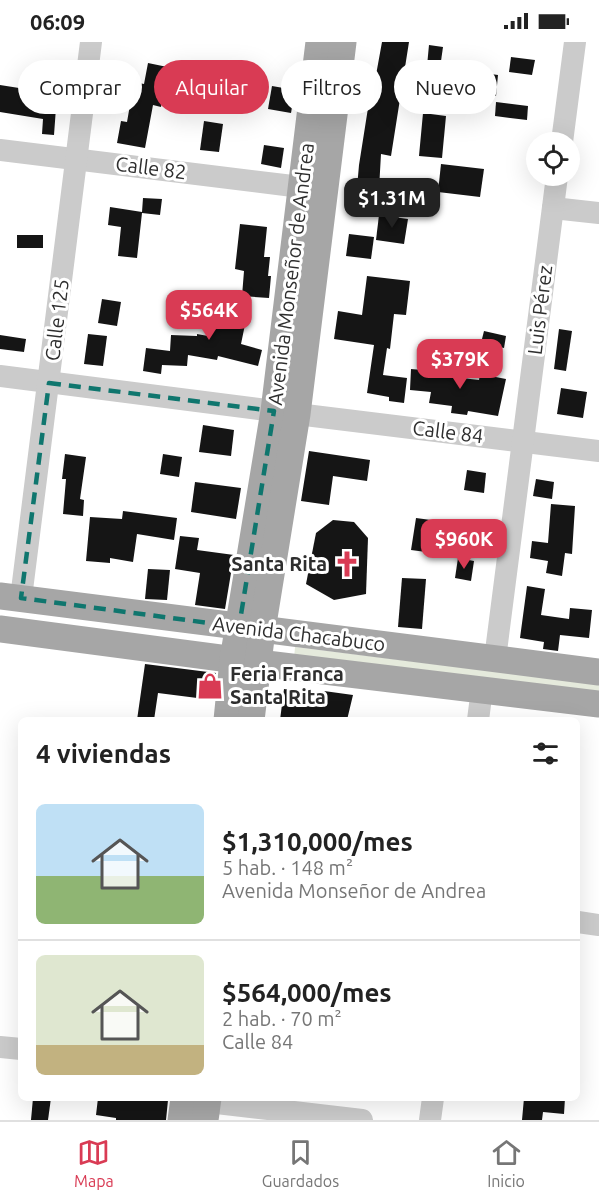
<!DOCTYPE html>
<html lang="es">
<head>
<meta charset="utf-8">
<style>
	body { margin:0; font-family:Ubuntu,sans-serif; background:#f6f6f6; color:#222; height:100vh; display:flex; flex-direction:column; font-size:22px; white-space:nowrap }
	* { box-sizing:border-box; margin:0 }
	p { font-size:20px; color:#767676 }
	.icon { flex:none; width:33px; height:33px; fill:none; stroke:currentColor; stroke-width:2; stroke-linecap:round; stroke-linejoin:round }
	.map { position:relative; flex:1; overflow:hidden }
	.side { position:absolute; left:18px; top:675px; width:562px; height:384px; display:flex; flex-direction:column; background:#fff; border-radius:9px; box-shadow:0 6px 24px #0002 }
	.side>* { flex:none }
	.hud { position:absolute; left:18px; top:18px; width:564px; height:54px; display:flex; gap:12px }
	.controls { position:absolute; left:526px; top:90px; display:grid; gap:12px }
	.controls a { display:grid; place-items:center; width:54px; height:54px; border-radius:50%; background:#fff; box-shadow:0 6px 24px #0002; font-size:30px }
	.price { position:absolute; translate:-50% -51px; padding:0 14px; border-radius:12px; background:#d93b54; color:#fff; font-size:20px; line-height:39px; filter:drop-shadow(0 2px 3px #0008) }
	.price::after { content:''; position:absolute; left:50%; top:36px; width:18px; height:14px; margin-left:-9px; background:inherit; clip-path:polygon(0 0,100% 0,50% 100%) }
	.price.selected { background:#222; color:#fff }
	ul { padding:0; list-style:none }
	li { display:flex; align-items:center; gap:18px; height:150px; padding:0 18px }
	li+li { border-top:2px solid #e0e0e0 }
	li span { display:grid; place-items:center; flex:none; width:168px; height:120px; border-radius:9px; color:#555 }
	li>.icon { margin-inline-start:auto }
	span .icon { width:72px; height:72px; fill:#fffc; stroke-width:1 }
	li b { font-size:26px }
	h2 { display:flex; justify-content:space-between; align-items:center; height:72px; padding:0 18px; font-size:26px }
	.chip { padding:0 21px; border-radius:27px; background:#fff; box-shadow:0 6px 24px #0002; font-size:21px; line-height:54px }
	.chip.selected { background:#d93b54; color:#fff }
	.status { display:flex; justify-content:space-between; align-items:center; height:42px; padding:0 30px; background:#fff; direction:ltr }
	.status svg { height:16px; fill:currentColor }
	.tab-bar { display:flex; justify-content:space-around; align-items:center; height:84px; border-top:2px solid #e0e0e0; background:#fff; font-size:16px; color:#767676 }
	.tab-bar a { display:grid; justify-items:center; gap:3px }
	.tab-bar .selected { color:#d93b54 }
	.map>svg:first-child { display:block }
</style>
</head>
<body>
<div class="status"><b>06:09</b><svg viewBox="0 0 49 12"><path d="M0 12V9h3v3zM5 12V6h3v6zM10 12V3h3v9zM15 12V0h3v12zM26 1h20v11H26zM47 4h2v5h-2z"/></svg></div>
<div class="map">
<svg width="599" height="1078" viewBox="0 0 599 1078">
	<rect width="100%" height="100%" fill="#fff"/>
	<polygon fill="#e5eadc" points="295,605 599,642 599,655 294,617"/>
	<g fill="#151515">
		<polygon points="382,0 409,0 391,114 381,112 379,147 357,146 359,123 368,66 370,66"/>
		<polygon points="429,3 443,5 440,26 427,24"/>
		<polygon points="511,15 535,18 532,33 509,30"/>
		<polygon points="148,21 177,27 174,43 165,41 161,65 153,63 145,106 117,101 121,79 127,80 134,40 144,42"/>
		<polygon points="51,30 68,32 67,46 50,45"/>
		<polygon points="476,30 498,33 496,54 474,52"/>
		<polygon points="0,43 57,52 54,93 42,92 43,77 0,70"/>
		<polygon points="272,44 295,48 291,71 268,67"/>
		<polygon points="496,60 528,64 527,78 495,74"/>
		<polygon points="423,71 446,74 442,116 419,114"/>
		<polygon points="204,79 223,82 219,110 200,108"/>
		<polygon points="264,103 284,106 281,126 261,122"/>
		<polygon points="441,122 484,127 480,155 438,150"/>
		<polygon points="143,156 162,157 160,173 142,171 137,216 118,214 121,185 108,183 110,165 142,170"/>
		<polygon points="379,173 408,177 404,202 376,198"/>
		<polygon points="240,182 267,185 264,215 270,215 268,234 271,234 269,256 242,254 244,229 235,227"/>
		<polygon points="349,192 374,195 371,217 346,214"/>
		<rect x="17" y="193" width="26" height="13"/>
		<polygon points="367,234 410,239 406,273 394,272 390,307 387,306 383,333 407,336 404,361 389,359 389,355 367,351 374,303 334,297 338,269 362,273"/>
		<polygon points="216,256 249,263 241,302 262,308 258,324 218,314 217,318 188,313 187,324 162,323 161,332 143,329 146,306 170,309 171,293 197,294 197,292 208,294"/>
		<polygon points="102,257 121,260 117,284 98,281"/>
		<polygon points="559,287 572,289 566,329 554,327"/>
		<polygon points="484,289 506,294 504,306 481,301"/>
		<polygon points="88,292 107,294 103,324 84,322"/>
		<polygon points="0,293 26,297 24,310 0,307"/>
		<polygon points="435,319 455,322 453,335 479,338 480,332 506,337 498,374 468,369 467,373 451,371 452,364 429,361 431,350 410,348 411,327 434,329"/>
		<polygon points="561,346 587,350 583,376 557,372"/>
		<polygon points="203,383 234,388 231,414 199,410"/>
		<polygon points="309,409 370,418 367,439 333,434 329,463 301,459"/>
		<polygon points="65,412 86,415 80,457 84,458 83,474 63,472 66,437 62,437"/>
		<polygon points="163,412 182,415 179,435 160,432"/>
		<polygon points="467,428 486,431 484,451 464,448"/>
		<polygon points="536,437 554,440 552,457 533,454"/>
		<polygon points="195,440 241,446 236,477 191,470"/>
		<polygon points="551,462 575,464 572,512 565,511 562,534 546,531 548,519 530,516 532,499 548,501"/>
		<polygon points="123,469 177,476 174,498 137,492 133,520 110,516 110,521 86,519 90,475 122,477"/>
		<polygon points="416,476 431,478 426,510 411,508"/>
		<polygon points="333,478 354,480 368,496 366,552 334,558 306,542 316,491"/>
		<polygon points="180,494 199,496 197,508 234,513 225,567 195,563 200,531 175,527"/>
		<polygon points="458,516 474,519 471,539 455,536"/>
		<polygon points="148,527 170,528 167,558 145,557"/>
		<polygon points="402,536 426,537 422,587 398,585"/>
		<polygon points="527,544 545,547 541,573 569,577 570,566 592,568 589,596 560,593 558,609 543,607 544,600 520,596"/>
		<polygon points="145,622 216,631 213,658 158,651 154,678 137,678"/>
		<polygon points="284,647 324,653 324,649 353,653 347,678 280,678"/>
		<polygon points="33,1056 51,1056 48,1078 31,1078"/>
		<polygon points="98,1056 148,1056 168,1058 166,1078 116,1078 116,1076 96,1073"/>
		<polygon points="524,1056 565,1056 564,1072 543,1070 542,1078 522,1078"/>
	</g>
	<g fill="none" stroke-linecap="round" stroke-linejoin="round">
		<g stroke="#cbcbcb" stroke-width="22">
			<polyline points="562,100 575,0"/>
			<polyline points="0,108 301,145"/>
			<polyline points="553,166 599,171"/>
			<polyline points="0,334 274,369"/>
			<polyline points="297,372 599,409"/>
			<polyline points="21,556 91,0"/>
			<polyline points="495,617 557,134"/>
			<polyline points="478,678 482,647"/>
			<polyline points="578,880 599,883"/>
			<polyline points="0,1005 21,1007"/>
			<polyline points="191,1058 362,1078"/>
			<polyline points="430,1078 433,1056"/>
		</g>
		<g stroke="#a6a6a6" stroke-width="27">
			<polyline points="0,554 599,630"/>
			<polyline points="0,587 258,621 599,662"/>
			<polyline points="227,678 233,618 274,369 319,0"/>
			<polyline points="251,678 262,588 297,372 343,0"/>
			<polyline points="181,1078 184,1056"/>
			<polyline points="205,1078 208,1056"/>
		</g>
	</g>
	<path fill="none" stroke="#0f766e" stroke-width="4.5" stroke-dasharray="12 8" stroke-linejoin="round" d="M 49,341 L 274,369 L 239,585 L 21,556 Z"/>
	<defs>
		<g id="church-bare" transform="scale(2.07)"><path d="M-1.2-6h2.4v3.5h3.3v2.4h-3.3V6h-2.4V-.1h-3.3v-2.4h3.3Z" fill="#d93b54" stroke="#fff" stroke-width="2.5" paint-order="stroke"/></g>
		<g id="shop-bare" transform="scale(2.07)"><path d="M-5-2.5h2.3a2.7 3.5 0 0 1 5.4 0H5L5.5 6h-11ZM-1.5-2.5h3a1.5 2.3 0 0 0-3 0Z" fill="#d93b54" stroke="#fff" stroke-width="2.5" paint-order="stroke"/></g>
	</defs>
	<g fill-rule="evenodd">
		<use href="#church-bare" x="347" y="522"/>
		<use href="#shop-bare" x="210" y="644"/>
	</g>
	<g text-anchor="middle" stroke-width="6" stroke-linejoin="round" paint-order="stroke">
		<g font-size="20" fill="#2e2e2e" stroke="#fff">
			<text transform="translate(151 126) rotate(7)" y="7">Calle 82</text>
			<text transform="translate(291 232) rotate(-83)" y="7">Avenida Monseñor de Andrea</text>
			<text transform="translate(540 268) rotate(-83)" y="7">Luis Pérez</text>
			<text transform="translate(57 278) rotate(-83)" y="7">Calle 125</text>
			<text transform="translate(448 390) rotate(7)" y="7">Calle 84</text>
			<text transform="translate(299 592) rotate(7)" y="7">Avenida Chacabuco</text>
		</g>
		<g font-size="20" font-weight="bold" fill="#2e2e2e" stroke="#fff" text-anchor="end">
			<text x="327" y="529">Santa Rita</text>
			<text x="230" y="639" text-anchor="start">Feria Franca<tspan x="230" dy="23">Santa Rita</tspan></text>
		</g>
	</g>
</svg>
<div class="controls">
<a><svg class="icon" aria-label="locate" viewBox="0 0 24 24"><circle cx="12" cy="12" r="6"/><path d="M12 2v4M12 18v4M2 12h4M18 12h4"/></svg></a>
</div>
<b class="price selected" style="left:392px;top:187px">$1.31M</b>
<b class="price" style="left:209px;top:299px">$564K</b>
<b class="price" style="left:460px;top:348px">$379K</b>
<b class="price" style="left:464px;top:528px">$960K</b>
<div class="hud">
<a class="chip">Comprar</a>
<a class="chip selected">Alquilar</a>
<a class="chip">Filtros</a>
<a class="chip">Nuevo</a>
</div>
<section class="side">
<h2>4 viviendas<svg class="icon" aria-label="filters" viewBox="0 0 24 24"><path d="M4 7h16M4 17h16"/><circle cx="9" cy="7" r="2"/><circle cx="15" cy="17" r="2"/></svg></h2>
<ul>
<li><span style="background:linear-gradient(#bfe0f5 60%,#8fb573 0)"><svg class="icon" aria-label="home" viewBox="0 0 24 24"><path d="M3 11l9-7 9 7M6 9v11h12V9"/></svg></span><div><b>$1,310,000/mes</b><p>5 hab. · 148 m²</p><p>Avenida Monseñor de Andrea</p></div></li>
<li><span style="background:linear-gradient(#dfe7d0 75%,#c2b280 0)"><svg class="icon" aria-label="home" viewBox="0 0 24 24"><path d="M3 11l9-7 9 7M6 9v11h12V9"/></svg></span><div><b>$564,000/mes</b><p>2 hab. · 70 m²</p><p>Calle 84</p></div></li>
</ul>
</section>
</div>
<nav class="tab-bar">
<a class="selected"><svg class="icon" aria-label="map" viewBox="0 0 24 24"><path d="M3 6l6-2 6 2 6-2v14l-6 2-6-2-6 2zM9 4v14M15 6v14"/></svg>Mapa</a>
<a><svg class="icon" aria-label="saved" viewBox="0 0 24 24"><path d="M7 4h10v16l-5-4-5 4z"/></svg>Guardados</a>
<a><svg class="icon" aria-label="home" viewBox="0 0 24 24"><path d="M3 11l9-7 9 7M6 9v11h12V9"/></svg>Inicio</a>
</nav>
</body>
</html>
